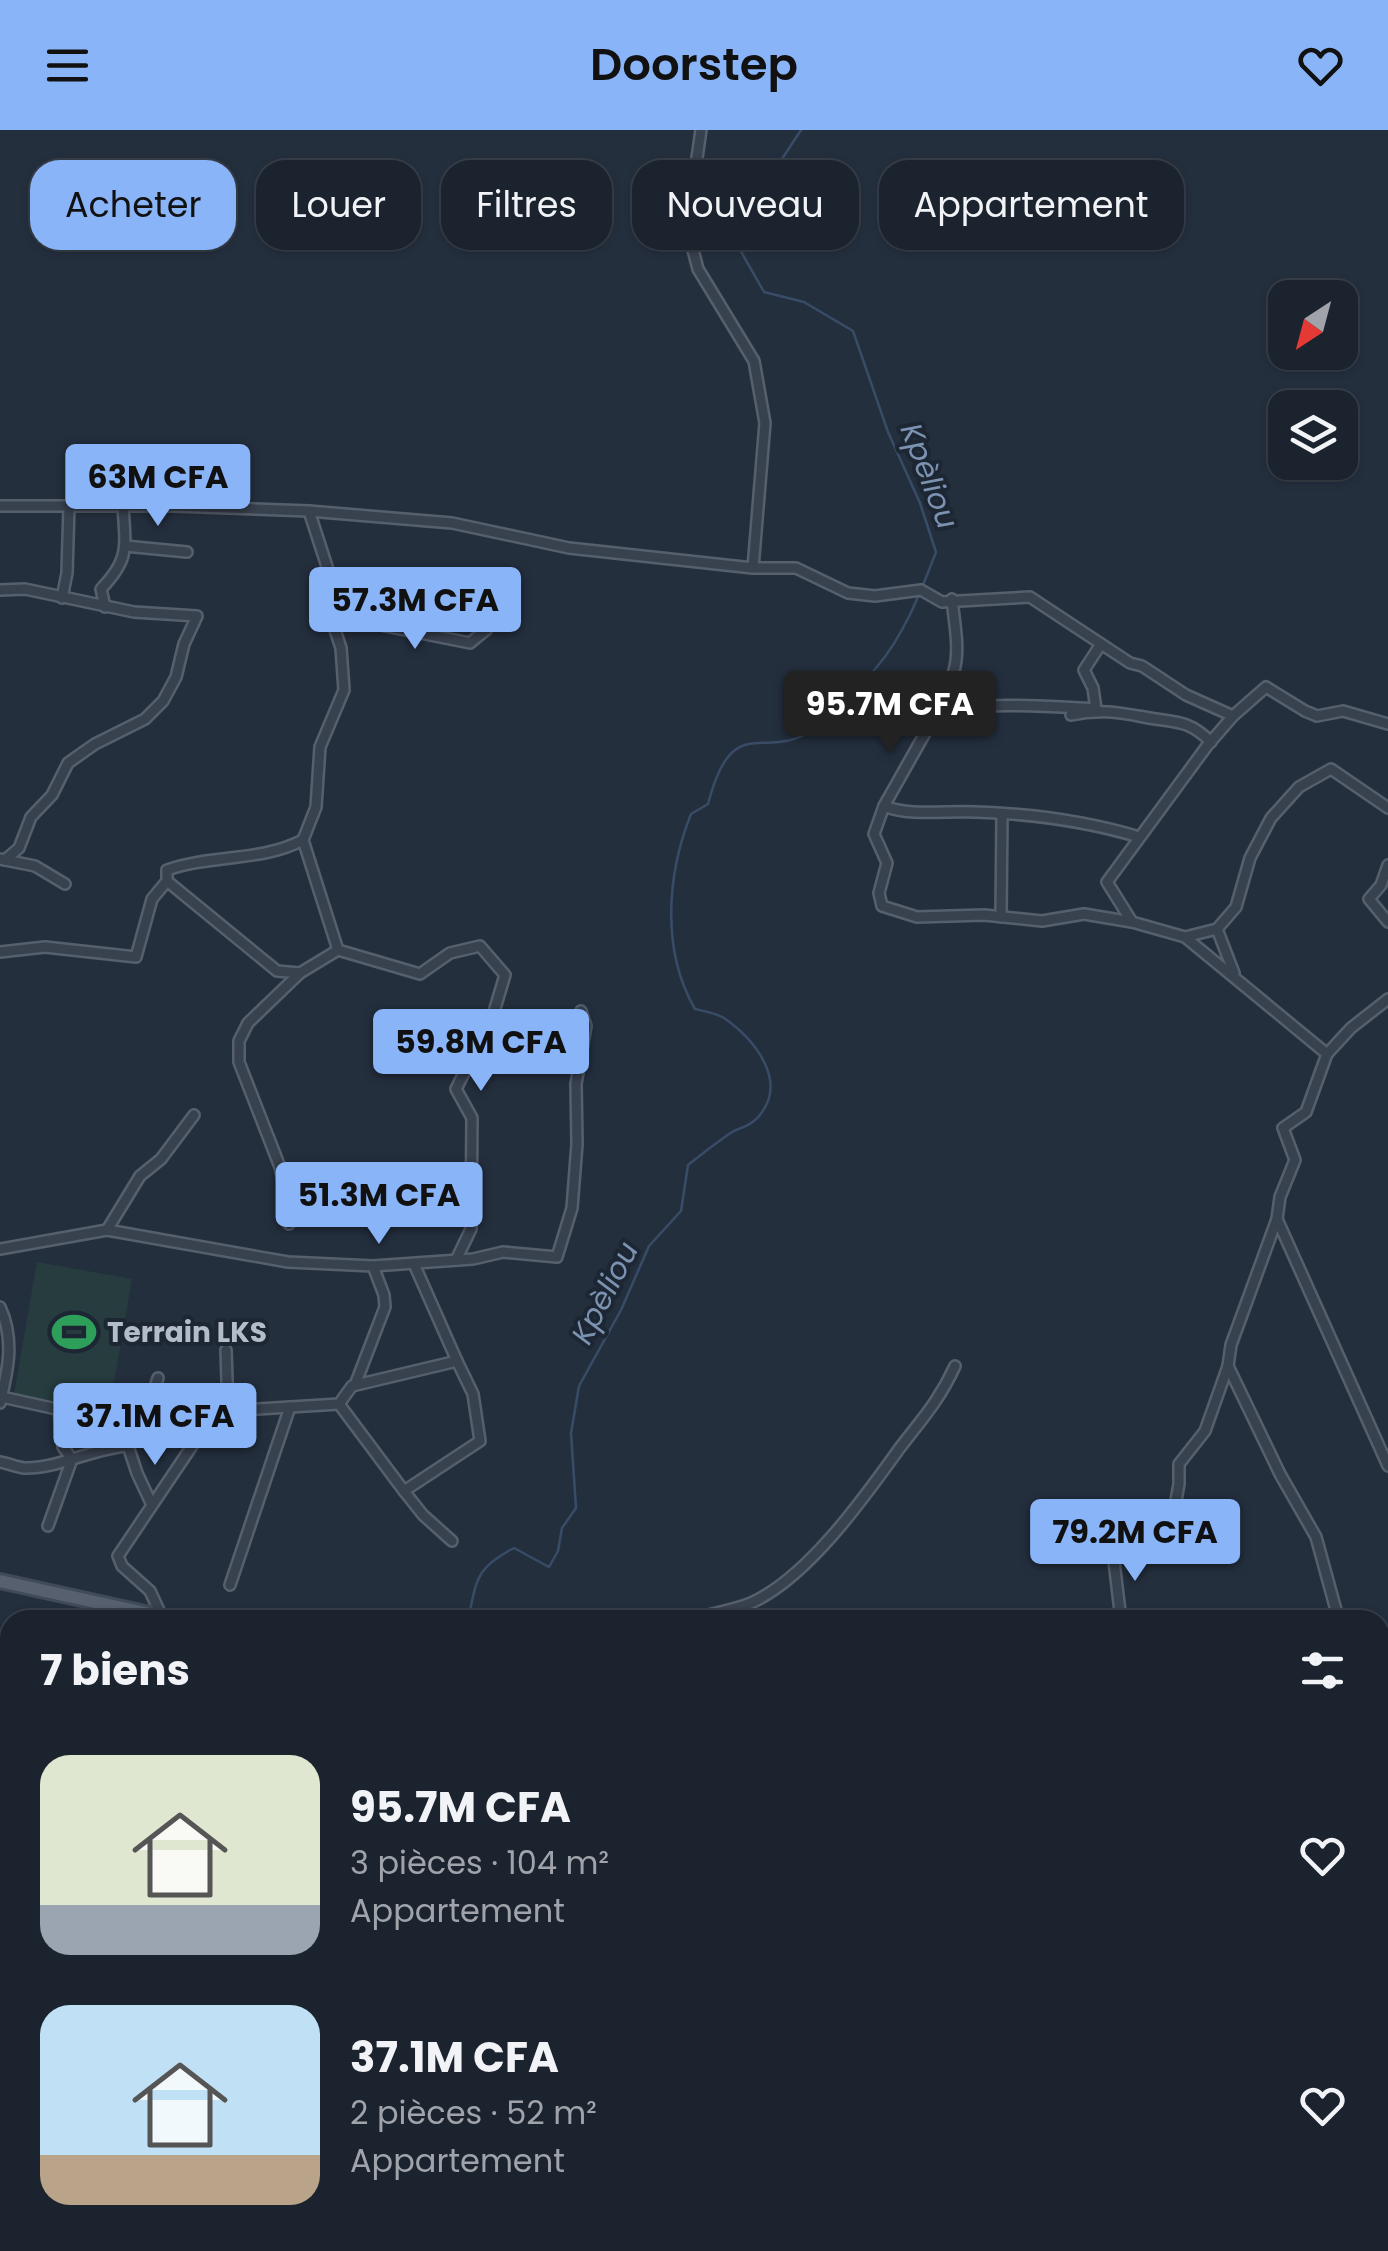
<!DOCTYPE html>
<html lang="fr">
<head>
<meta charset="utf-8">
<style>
	body { margin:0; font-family:Poppins,sans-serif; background:#282f3a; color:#f1f3f6; height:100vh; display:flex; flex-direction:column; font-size:38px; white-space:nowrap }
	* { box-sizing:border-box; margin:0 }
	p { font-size:32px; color:#a0a4aa }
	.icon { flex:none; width:55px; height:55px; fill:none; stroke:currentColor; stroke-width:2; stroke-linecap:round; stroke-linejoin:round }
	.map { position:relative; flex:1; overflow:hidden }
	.details { position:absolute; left:0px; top:1480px; width:1390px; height:642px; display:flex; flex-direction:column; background:#1b232e; border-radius:30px 30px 0 0; box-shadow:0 2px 8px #0004,0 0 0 2px #39404a }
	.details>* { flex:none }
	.hud { position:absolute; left:30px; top:30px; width:1330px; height:90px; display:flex; gap:20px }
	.needle { width:65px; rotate:216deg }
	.fabs { position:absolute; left:1268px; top:150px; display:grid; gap:20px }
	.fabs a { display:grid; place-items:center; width:90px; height:90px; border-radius:20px; background:#1b232e; box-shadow:0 2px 8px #0004,0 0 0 2px #39404a; font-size:50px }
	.price { position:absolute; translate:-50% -85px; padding:0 22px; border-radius:10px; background:#8ab4f8; color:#111; font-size:32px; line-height:65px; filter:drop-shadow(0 2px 5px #0008) }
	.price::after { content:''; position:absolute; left:50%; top:60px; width:30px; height:22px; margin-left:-15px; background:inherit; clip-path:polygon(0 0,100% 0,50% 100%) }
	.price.current { background:#222; color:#fff }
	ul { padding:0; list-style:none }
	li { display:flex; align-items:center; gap:30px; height:250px; padding:0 40px }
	li span { display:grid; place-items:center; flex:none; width:280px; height:200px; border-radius:30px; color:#555 }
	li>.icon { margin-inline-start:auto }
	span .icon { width:120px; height:120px; fill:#fffc; stroke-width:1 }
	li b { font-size:42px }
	h2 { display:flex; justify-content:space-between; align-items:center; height:120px; padding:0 40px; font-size:42px }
	.chip { padding:0 35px; border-radius:30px; background:#1b232e; box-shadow:0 2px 8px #0004,0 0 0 2px #39404a; font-size:35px; line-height:90px }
	.chip.current { background:#8ab4f8; color:#111 }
	header { display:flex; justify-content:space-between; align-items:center; height:130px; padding:0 40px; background:#8ab4f8; color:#111; font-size:45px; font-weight:600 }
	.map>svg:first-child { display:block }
</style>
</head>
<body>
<header><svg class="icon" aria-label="menu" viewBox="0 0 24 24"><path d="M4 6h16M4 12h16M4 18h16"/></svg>Doorstep<svg class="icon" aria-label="heart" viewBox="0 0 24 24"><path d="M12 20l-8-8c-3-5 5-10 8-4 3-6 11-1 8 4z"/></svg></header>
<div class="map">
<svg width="1388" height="2121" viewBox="0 0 1388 2121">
	<rect width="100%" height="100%" fill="#242f3e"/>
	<polygon fill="#263c3f" points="37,1132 132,1149 109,1281 14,1264"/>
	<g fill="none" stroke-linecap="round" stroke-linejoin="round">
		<g stroke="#394c67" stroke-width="2.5">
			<path d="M 468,1490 C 477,1450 474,1439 514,1418 L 549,1437 L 558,1421 L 562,1398 L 576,1378 L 571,1303 L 579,1256 L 621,1180 L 649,1116 L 681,1081 L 688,1035 C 702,1024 717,1012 732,1002 C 742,997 752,995 759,986 C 789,951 754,909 724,888 C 716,883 704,881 695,879 C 661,821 667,744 691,684 L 708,674 C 733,577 766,635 815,598 C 827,588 836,575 847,564 C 856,555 868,548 876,538 C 905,504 920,463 936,422 L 920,373 L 888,302 L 853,201 L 804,172 L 764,162 L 739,118 L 778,35 L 801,0"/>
			<polyline points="420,2121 422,2112"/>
		</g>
		<g stroke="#565f6c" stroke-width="14">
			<g id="minor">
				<polyline points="0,376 173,376 309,381 452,393 569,418 753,438 765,293 754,231 698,139 687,97 701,0"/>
				<polyline points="309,381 331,449 321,473 330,485 341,518 344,560 320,617 316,677 303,710 338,820"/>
				<polyline points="125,416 187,422"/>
				<polyline points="753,438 796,438 848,463 875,466 921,460 942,472 1030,467 1130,533 1142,536 1186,565 1233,586"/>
				<polyline points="0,460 25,459 134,482 197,486 184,514 176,547 163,571 145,589 95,614 68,633 52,665 31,687 19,718 5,730 0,729"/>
				<polyline points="62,468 67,443 69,376"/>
				<path d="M 952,469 C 954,492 961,521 953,544 C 947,560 937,572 933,589 L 884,676 L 874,704 L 887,733 L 879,763 L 882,776 L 917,787 L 984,785 L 1042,791 L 1084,784 L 1132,792"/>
				<path d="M 105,477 L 101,459 C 131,428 125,416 123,375"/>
				<polyline points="330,485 470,513 487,499"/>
				<path d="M 1071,585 C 1099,579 1117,582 1144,587 C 1173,593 1187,588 1211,612"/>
				<path d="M 933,589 C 954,592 962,578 985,576 C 1022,574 1060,577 1096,579 L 1093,558 L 1084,540 L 1101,514"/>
				<path d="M 884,676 C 911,687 948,680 977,682 C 1032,684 1086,691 1139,707"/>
				<polyline points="5,730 35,736 65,754"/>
				<polyline points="1388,735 1381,755 1369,769 1388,792"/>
				<polyline points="167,751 277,841 300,843"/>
				<polyline points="1001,787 1002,684"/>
				<polyline points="1185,807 1217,799"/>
				<path d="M 0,822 L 45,817 L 136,827 L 152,769 L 167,751 L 167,740 C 212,724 261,732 303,710"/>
				<polyline points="1234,843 1217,799 1236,777 1250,728 1271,688 1299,657 1331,639 1388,678"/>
				<polyline points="1327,924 1185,807 1132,792 1107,752 1207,616 1233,586 1266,557 1305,581 1317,586 1343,581 1388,594"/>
				<polyline points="1277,1089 1388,1336"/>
				<polyline points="289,1094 288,1070 280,1037 239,932 239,911 248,893 300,843 338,820 420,844 450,823 480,816 505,845 493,885 456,959 472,988 471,1099 456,1130"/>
				<polyline points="107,1100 140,1046 161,1029 194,985"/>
				<polyline points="0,1119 107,1100 288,1132 373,1136 473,1129 503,1122 557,1127 572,1078 577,1014 576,954 586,896 581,881"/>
				<path d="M 0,1177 C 15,1210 8,1240 0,1273"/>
				<polyline points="226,1220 228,1281"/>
				<polyline points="1228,1236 1280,1344 1316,1407 1336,1480"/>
				<polyline points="355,1255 385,1177 384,1165 373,1136"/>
				<polyline points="2,1267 120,1293 141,1301 198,1307 225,1292 228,1281 339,1274 352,1256 457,1231 414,1134"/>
				<polyline points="339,1274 404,1361 480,1311 473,1264 457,1231"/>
				<polyline points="59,1280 63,1317 72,1329"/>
				<polyline points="128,1316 137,1343 151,1373"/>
				<path d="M 0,1332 C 7,1333 16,1337 24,1338 C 58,1339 93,1318 128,1316 L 141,1301 L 158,1248"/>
				<polyline points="404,1361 423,1385 452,1411"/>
				<polyline points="48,1396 72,1329"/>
				<polyline points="230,1455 290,1277"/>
				<polyline points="162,1487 150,1461 122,1436 118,1426 198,1307"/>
				<path d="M 692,1490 C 710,1483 732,1481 751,1473 C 807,1448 864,1368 899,1319 C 922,1289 939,1271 955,1236"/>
				<polyline points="1121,1490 1113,1423 1155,1417 1174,1382 1179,1354 1179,1334 1205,1301 1228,1236 1231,1215 1277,1089 1280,1067 1295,1030 1283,998 1306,982 1327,924 1351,898 1388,869"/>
				<polyline points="1380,1579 1384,1570 1385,1544"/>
				<polyline points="1380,1585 1388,1632"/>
				<polyline points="0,1626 10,1626"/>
				<polyline points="1380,1676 1388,1676"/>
				<polyline points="0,1687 10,1685"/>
				<polyline points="1380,1770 1388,1770"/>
				<polyline points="0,1850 10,1849"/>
				<polyline points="1380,1956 1388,1954"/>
				<polyline points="1380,2064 1388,2062"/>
				<polyline points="0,2108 10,2097"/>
				<polyline points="538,2112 539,2121"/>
				<polyline points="696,2112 700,2121"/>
				<polyline points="1035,2112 1042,2121"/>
				<polyline points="1369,2112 1371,2121"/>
				<polyline points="621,2121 622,2112"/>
				<polyline points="915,2121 927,2112"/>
				<polyline points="1000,2121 1005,2112"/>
				<polyline points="1158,2121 1189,2112"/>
			</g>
		</g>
		<g stroke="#565f6c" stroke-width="16">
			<g id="secondary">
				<polyline points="0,1988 10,2005"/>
				<polyline points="76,2112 81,2121"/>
			</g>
		</g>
		<g stroke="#414a57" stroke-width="18">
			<g id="primary">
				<polyline points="0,1451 177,1490"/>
				<polyline points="1380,1546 1388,1543"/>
			</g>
		</g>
		<use href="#minor" stroke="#38414e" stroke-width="9"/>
		<use href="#secondary" stroke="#465061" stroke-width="11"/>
		<use href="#primary" stroke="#56606e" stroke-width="12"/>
	</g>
	<defs>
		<g id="stadium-bare" transform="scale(3.45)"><path d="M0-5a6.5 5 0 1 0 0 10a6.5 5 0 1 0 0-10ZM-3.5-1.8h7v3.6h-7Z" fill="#2e9e5b" stroke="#1d2633" stroke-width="2.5" paint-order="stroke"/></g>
	</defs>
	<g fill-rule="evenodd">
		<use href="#stadium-bare" x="74" y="1202"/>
	</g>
	<g text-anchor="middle" stroke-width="8" stroke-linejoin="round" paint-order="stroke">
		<g font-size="28" font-weight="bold" fill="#b4bcc9" stroke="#1d2633" text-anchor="start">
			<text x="107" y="1212">Terrain LKS</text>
		</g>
		<g font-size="30" font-style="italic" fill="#7c92b1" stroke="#1d2633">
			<text transform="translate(929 346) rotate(69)" y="10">Kpèliou</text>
			<text transform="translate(605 1163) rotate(-63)" y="10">Kpèliou</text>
		</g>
	</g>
</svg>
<div class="fabs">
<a><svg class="needle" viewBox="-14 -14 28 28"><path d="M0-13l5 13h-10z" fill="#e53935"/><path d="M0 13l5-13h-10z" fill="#a0a4aa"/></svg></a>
<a><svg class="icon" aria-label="layers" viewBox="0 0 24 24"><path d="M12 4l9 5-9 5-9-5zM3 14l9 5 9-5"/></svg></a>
</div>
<b class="price" style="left:158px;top:399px">63M CFA</b>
<b class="price" style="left:415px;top:522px">57.3M CFA</b>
<b class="price current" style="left:890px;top:626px">95.7M CFA</b>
<b class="price" style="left:481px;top:964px">59.8M CFA</b>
<b class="price" style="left:379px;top:1117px">51.3M CFA</b>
<b class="price" style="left:155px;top:1338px">37.1M CFA</b>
<b class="price" style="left:1135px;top:1454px">79.2M CFA</b>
<div class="hud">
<a class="chip current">Acheter</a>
<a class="chip">Louer</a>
<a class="chip">Filtres</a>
<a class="chip">Nouveau</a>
<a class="chip">Appartement</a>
</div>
<section class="details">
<h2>7 biens<svg class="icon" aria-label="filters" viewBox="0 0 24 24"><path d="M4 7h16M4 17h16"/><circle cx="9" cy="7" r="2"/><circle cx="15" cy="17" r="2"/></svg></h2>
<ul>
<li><span style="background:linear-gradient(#dfe7d0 75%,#9aa5b1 0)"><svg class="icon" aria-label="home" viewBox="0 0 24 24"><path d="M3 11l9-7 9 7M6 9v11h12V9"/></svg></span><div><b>95.7M CFA</b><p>3 pièces · 104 m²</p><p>Appartement</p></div><svg class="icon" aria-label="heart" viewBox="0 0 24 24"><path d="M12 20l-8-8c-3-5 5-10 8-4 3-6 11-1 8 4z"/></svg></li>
<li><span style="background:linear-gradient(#bfe0f5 75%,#b9a48a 0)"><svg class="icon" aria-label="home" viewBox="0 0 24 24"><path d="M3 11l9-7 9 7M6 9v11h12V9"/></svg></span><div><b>37.1M CFA</b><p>2 pièces · 52 m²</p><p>Appartement</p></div><svg class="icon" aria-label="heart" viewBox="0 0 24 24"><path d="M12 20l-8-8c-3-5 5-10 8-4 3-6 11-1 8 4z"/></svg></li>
</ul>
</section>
</div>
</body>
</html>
